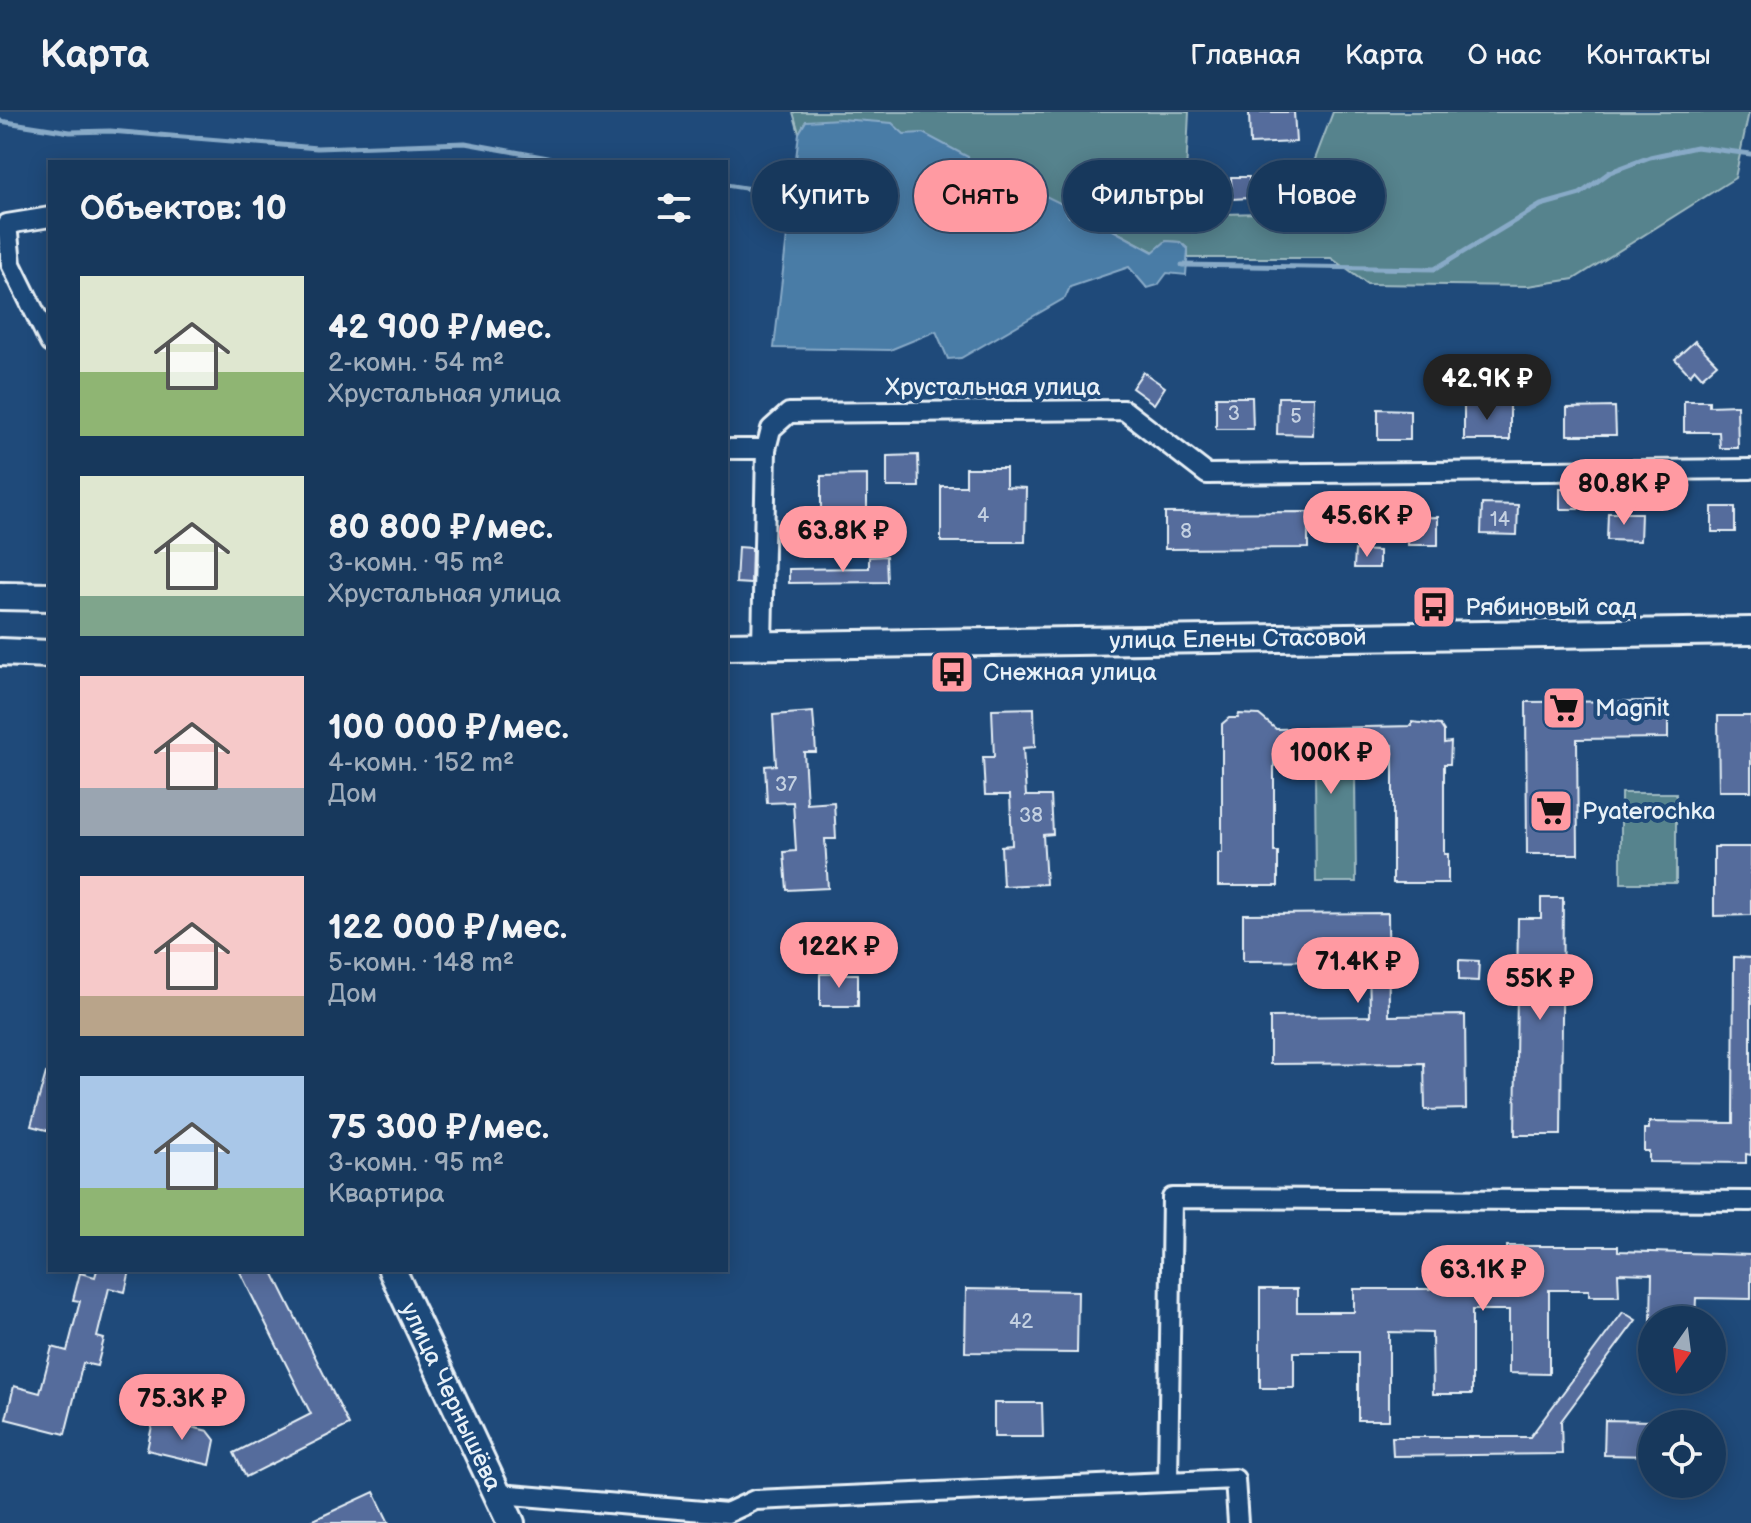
<!DOCTYPE html>
<html lang="ru">
<head>
<meta charset="utf-8">
<style>
	body { margin:0; font-family:"Balsamiq Sans",sans-serif; background:#244365; color:#f1f3f6; height:100vh; display:flex; flex-direction:column; font-size:30px; white-space:nowrap }
	* { box-sizing:border-box; margin:0 }
	p { font-size:26px; color:#9eacbb }
	.icon { flex:none; width:44px; height:44px; fill:none; stroke:currentColor; stroke-width:2; stroke-linecap:round; stroke-linejoin:round }
	.map { position:relative; flex:1; overflow:hidden }
	.side { position:absolute; left:48px; top:48px; width:680px; height:1112px; display:flex; flex-direction:column; background:#17385c; border-radius:0px; box-shadow:0 4px 20px #0003,0 0 0 2px #365272 }
	.side>* { flex:none }
	.banner { position:absolute; left:752px; top:48px; width:760px; height:72px; display:flex; gap:16px }
	.needle { width:52px; rotate:194deg }
	.fabs { position:absolute; left:1638px; top:1194px; display:grid; gap:16px }
	.fabs a { display:grid; place-items:center; width:88px; height:88px; border-radius:50%; background:#17385c; box-shadow:0 4px 20px #0003,0 0 0 2px #365272; font-size:40px }
	.price { position:absolute; translate:-50% -68px; padding:0 18px; border-radius:28px; background:#ff9aa2; color:#111; font-size:26px; line-height:52px; filter:drop-shadow(0 2px 4px #0008) }
	.price::after { content:''; position:absolute; left:50%; top:48px; width:24px; height:18px; margin-left:-12px; background:inherit; clip-path:polygon(0 0,100% 0,50% 100%) }
	.price.on { background:#222; color:#fff }
	ul { padding:0; list-style:none }
	li { display:flex; align-items:center; gap:24px; height:200px; padding:0 32px }
	li span { display:grid; place-items:center; flex:none; width:224px; height:160px; border-radius:0px; color:#555 }
	li>.icon { margin-inline-start:auto }
	span .icon { width:96px; height:96px; fill:#fffc; stroke-width:1 }
	li b { font-size:34px }
	h2 { display:flex; justify-content:space-between; align-items:center; height:96px; padding:0 32px; font-size:34px }
	.tag { padding:0 28px; border-radius:36px; background:#17385c; box-shadow:0 4px 20px #0003,0 0 0 2px #365272; font-size:28px; line-height:72px }
	.tag.on { background:#ff9aa2; color:#111 }
	header { display:flex; align-items:center; gap:48px; box-sizing:border-box; height:112px; padding:0 40px; background:#17385c; border-bottom:2px solid #365272 }
	header strong { font-size:38px }
	nav { display:flex; gap:44px; margin-inline-start:auto; font-size:28px }
	.map>svg:first-child { display:block }
</style>
</head>
<body>
<header>
<strong>Карта</strong>
<nav><a>Главная</a><a>Карта</a><a>О нас</a><a>Контакты</a></nav>
</header>
<div class="map">
<svg width="1751" height="1411" viewBox="0 0 1751 1411">
	<rect width="100%" height="100%" fill="#1f4a7a"/>
	<filter id="ink" filterUnits="userSpaceOnUse"><feTurbulence type="fractalNoise" baseFrequency=".0125" numOctaves="2"/><feDisplacementMap in="SourceGraphic" scale="16" xChannelSelector="R" yChannelSelector="G"/><feConvolveMatrix kernelMatrix="1 2 1 2 8 2 1 2 1" color-interpolation-filters="sRGB"/></filter>
	<g filter="url(#ink)">
		<g fill="#56838d" stroke="#9fbac2" stroke-width="2">
			<polygon points="793,0 1189,0 1184,103 1295,100 1333,0 1749,0 1735,66 1574,167 1528,174 1367,172 1331,146 1188,146 1188,137 1180,130 1166,129 1154,140 1100,111 1085,114 1002,77 977,73 970,63 904,22 806,9 799,21"/>
			<polygon points="1315,661 1355,661 1356,770 1316,770"/>
			<rect x="1621" y="681" width="55" height="90"/>
		</g>
		<polygon fill="#487ba6" stroke="#88aac7" stroke-width="2" points="840,7 892,11 904,22 923,21 968,45 970,63 977,73 1002,77 1015,69 1062,92 1069,105 1079,104 1085,114 1100,111 1153,140 1166,129 1180,130 1188,137 1186,163 1167,161 1158,173 1147,176 1129,155 1070,175 1065,186 961,246 948,247 936,219 890,238 774,236 799,21 806,9"/>
		<g fill="none" stroke-linecap="round" stroke-linejoin="round">
			<g stroke="#88aac7" stroke-width="5">
				<polyline points="0,9 70,20 110,19 317,36 465,31 570,50"/>
				<polyline points="726,73 795,84"/>
				<polyline points="1182,153 1435,157 1541,93 1580,82 1610,60 1650,45 1696,35 1751,42"/>
			</g>
		</g>
		<g fill="#556c9c" stroke="#e8f1f8" stroke-width="2">
			<polygon points="1249,0 1294,0 1296,30 1250,32"/>
			<polygon points="1231,65 1249,65 1249,86 1232,87"/>
			<polygon points="1695,229 1717,252 1702,265 1695,257 1690,263 1675,247"/>
			<polygon points="1143,260 1165,275 1154,292 1132,276"/>
			<polygon points="1216,285 1252,285 1253,317 1216,317"/>
			<polygon points="1278,285 1314,285 1313,323 1277,322"/>
			<polygon points="1684,289 1709,289 1709,294 1737,293 1738,336 1720,336 1719,320 1684,320"/>
			<polygon points="1510,292 1510,328 1464,328 1464,293"/>
			<polygon points="1615,295 1616,323 1567,323 1567,296"/>
			<polygon points="1378,297 1410,298 1410,328 1378,328"/>
			<polygon points="918,343 919,375 887,375 887,344"/>
			<polygon points="966,356 1006,356 1006,375 1026,376 1025,430 941,430 941,374 966,374"/>
			<polygon points="867,363 867,406 857,406 857,419 801,420 800,403 821,403 821,364"/>
			<rect x="1560" y="377" width="18" height="20"/>
			<polygon points="1482,392 1518,393 1517,423 1481,422"/>
			<rect x="1712" y="395" width="23" height="25"/>
			<polygon points="1308,400 1308,436 1165,437 1165,401"/>
			<polygon points="1608,401 1641,401 1640,429 1607,428"/>
			<polygon points="1438,405 1438,433 1408,433 1407,406"/>
			<polygon points="738,435 752,436 751,472 736,471"/>
			<polygon points="1355,438 1379,439 1379,456 1354,456"/>
			<polygon points="886,444 887,470 789,471 789,457 869,456 869,445"/>
			<polygon points="1668,589 1668,626 1577,627 1578,742 1527,742 1526,590"/>
			<polygon points="1034,596 1035,635 1023,636 1026,684 1051,684 1053,722 1043,723 1046,772 1003,774 1001,734 1012,733 1010,683 985,683 983,645 994,645 992,597"/>
			<polygon points="813,600 816,640 804,640 807,692 834,690 836,727 825,727 828,776 787,778 784,740 796,739 793,690 767,691 765,654 776,653 773,603"/>
			<polygon points="1239,602 1259,603 1276,617 1412,614 1412,610 1440,613 1444,619 1444,631 1451,630 1450,652 1444,652 1444,742 1448,742 1448,771 1393,771 1393,633 1274,636 1274,740 1278,740 1278,774 1218,774 1218,741 1222,741 1222,612 1229,606 1238,606"/>
			<polygon points="1718,604 1751,604 1751,679 1719,679"/>
			<polygon points="1714,735 1751,735 1751,803 1714,804"/>
			<polygon points="1541,786 1563,786 1561,1023 1515,1023 1518,806 1541,806"/>
			<polygon points="1388,801 1389,904 1465,903 1466,997 1425,998 1424,951 1270,952 1270,905 1370,904 1369,848 1243,849 1243,802"/>
			<polygon points="1734,845 1751,846 1751,1043 1746,1042 1746,1051 1649,1050 1649,1039 1644,1039 1644,1017 1649,1017 1649,1010 1733,1011"/>
			<polygon points="1459,848 1479,849 1478,869 1459,868"/>
			<rect x="820" y="862" width="38" height="32"/>
			<polygon points="46,961 50,962 50,1019 31,1014"/>
			<polygon points="1507,1134 1618,1134 1618,1139 1751,1143 1751,1187 1696,1186 1695,1208 1651,1208 1652,1162 1618,1161 1619,1184 1589,1184 1589,1178 1549,1178 1549,1262 1509,1261 1509,1198 1472,1198 1472,1282 1433,1282 1432,1221 1389,1220 1389,1308 1358,1308 1358,1240 1294,1240 1294,1276 1260,1276 1260,1177 1297,1177 1297,1200 1354,1200 1354,1177 1430,1177 1430,1157 1507,1157"/>
			<polygon points="97,1158 130,1158 125,1180 109,1176 97,1225 104,1227 97,1254 83,1251 65,1322 6,1307 14,1274 40,1281 52,1235 67,1239 80,1189 73,1188 80,1161 95,1165"/>
			<polygon points="239,1158 272,1158 349,1313 246,1365 234,1341 311,1302"/>
			<polygon points="966,1177 1078,1179 1077,1241 965,1240"/>
			<polygon points="1623,1200 1636,1208 1561,1309 1562,1342 1393,1344 1392,1325 1530,1325"/>
			<polygon points="994,1291 1042,1291 1043,1325 994,1325"/>
			<polygon points="162,1308 208,1319 215,1328 210,1353 147,1338 152,1314"/>
			<polygon points="1605,1308 1652,1309 1652,1344 1604,1343"/>
			<polygon points="374,1380 389,1411 307,1411"/>
		</g>
		<g fill="none" stroke-linecap="round" stroke-linejoin="round">
			<g stroke="#e8f1f8" stroke-width="24">
				<g id="street">
					<polyline points="50,105 7,112 11,152 50,231"/>
					<polyline points="726,337 766,337"/>
					<polyline points="762,533 766,337 771,317 789,301 1124,298 1207,362 1751,357"/>
					<polyline points="1168,1369 1172,1086 1751,1089"/>
					<polyline points="499,1382 727,1401 755,1388 1235,1367 1238,1411"/>
				</g>
			</g>
			<g stroke="#e8f1f8" stroke-width="32">
				<g id="secondary">
					<polyline points="0,484 50,485"/>
					<path id="s1" d="M 726,534 L 1751,519"/>
					<polyline points="0,540 50,542"/>
					<path id="s2" d="M 392,1158 L 511,1411"/>
				</g>
			</g>
			<use href="#street" stroke="#1f4a7a" stroke-width="18"/>
			<use href="#secondary" stroke="#1f4a7a" stroke-width="26"/>
		</g>
	</g>
	<defs>
		<g id="bus-square" transform="scale(2.3)"><rect x="-9" y="-9" width="18" height="18" rx="4" fill="#ff9aa2" stroke="#1f4a7a"/><path d="M-5-6H5V4H4V6H2V4H-2V6H-4V4H-5ZM-3.5-4V0h7V-4ZM-3.5 1.2v1.5H-2V1.2ZM2 1.2v1.5H3.5V1.2Z" fill="#111"/></g>
		<g id="supermarket-square" transform="scale(2.3)"><rect x="-9" y="-9" width="18" height="18" rx="4" fill="#ff9aa2" stroke="#1f4a7a"/><path d="M-6-5.5h2.5l.6 2H6L4.5 2H-2.5L-4.4-4H-6ZM-1.5 3.2a1.3 1.3 0 1 0 .1 0ZM3 3.2a1.3 1.3 0 1 0 .1 0Z" fill="#111"/></g>
	</defs>
	<g fill-rule="evenodd">
		<use href="#bus-square" x="1434" y="495"/>
		<use href="#bus-square" x="952" y="560"/>
		<use href="#supermarket-square" x="1564" y="596"/>
		<use href="#supermarket-square" x="1551" y="699"/>
	</g>
	<g text-anchor="middle" stroke-width="8" stroke-linejoin="round" paint-order="stroke">
		<g font-size="20" fill="#c3d0e1">
			<text x="1234" y="308">3</text>
			<text x="1296" y="311">5</text>
			<text x="983" y="410">4</text>
			<text x="1500" y="414">14</text>
			<text x="1186" y="426">8</text>
			<text x="786" y="679">37</text>
			<text x="1031" y="710">38</text>
			<text x="1021" y="1216">42</text>
		</g>
		<g font-size="24" fill="#e8f1f8" stroke="#1f4a7a">
			<text x="993" y="283">Хрустальная улица</text>
			<text dy="8" stroke="none"><textPath href="#s1" startOffset="512">улица Елены Стасовой</textPath></text>
			<text dy="8" stroke="none"><textPath href="#s2" startOffset="140">улица Чернышёва</textPath></text>
		</g>
		<g font-size="24" fill="#e8f1f8" stroke="#1f4a7a" text-anchor="start">
			<text x="1465" y="503">Рябиновый сад</text>
			<text x="983" y="568">Снежная улица</text>
			<text x="1595" y="604">Magnit</text>
			<text x="1582" y="707">Pyaterochka</text>
		</g>
	</g>
</svg>
<div class="fabs">
<a><svg class="needle" viewBox="-14 -14 28 28"><path d="M0-13l5 13h-10z" fill="#e53935"/><path d="M0 13l5-13h-10z" fill="#9eacbb"/></svg></a>
<a><svg class="icon" aria-label="locate" viewBox="0 0 24 24"><circle cx="12" cy="12" r="6"/><path d="M12 2v4M12 18v4M2 12h4M18 12h4"/></svg></a>
</div>
<b class="price on" style="left:1487px;top:310px">42.9K ₽</b>
<b class="price" style="left:1624px;top:415px">80.8K ₽</b>
<b class="price" style="left:1367px;top:447px">45.6K ₽</b>
<b class="price" style="left:843px;top:462px">63.8K ₽</b>
<b class="price" style="left:1331px;top:684px">100K ₽</b>
<b class="price" style="left:839px;top:878px">122K ₽</b>
<b class="price" style="left:1358px;top:893px">71.4K ₽</b>
<b class="price" style="left:1540px;top:910px">55K ₽</b>
<b class="price" style="left:1483px;top:1201px">63.1K ₽</b>
<b class="price" style="left:182px;top:1330px">75.3K ₽</b>
<div class="banner">
<a class="tag">Купить</a>
<a class="tag on">Снять</a>
<a class="tag">Фильтры</a>
<a class="tag">Новое</a>
</div>
<section class="side">
<h2>Объектов: 10<svg class="icon" aria-label="filters" viewBox="0 0 24 24"><path d="M4 7h16M4 17h16"/><circle cx="9" cy="7" r="2"/><circle cx="15" cy="17" r="2"/></svg></h2>
<ul>
<li><span style="background:linear-gradient(#dfe7d0 60%,#8fb573 0)"><svg class="icon" aria-label="home" viewBox="0 0 24 24"><path d="M3 11l9-7 9 7M6 9v11h12V9"/></svg></span><div><b>42 900 ₽/мес.</b><p>2-комн. · 54 m²</p><p>Хрустальная улица</p></div></li>
<li><span style="background:linear-gradient(#dfe7d0 75%,#7fa58c 0)"><svg class="icon" aria-label="home" viewBox="0 0 24 24"><path d="M3 11l9-7 9 7M6 9v11h12V9"/></svg></span><div><b>80 800 ₽/мес.</b><p>3-комн. · 95 m²</p><p>Хрустальная улица</p></div></li>
<li><span style="background:linear-gradient(#f6c9c9 70%,#9aa5b1 0)"><svg class="icon" aria-label="home" viewBox="0 0 24 24"><path d="M3 11l9-7 9 7M6 9v11h12V9"/></svg></span><div><b>100 000 ₽/мес.</b><p>4-комн. · 152 m²</p><p>Дом</p></div></li>
<li><span style="background:linear-gradient(#f6c9c9 75%,#b9a48a 0)"><svg class="icon" aria-label="home" viewBox="0 0 24 24"><path d="M3 11l9-7 9 7M6 9v11h12V9"/></svg></span><div><b>122 000 ₽/мес.</b><p>5-комн. · 148 m²</p><p>Дом</p></div></li>
<li><span style="background:linear-gradient(#a9c7e8 70%,#8fb573 0)"><svg class="icon" aria-label="home" viewBox="0 0 24 24"><path d="M3 11l9-7 9 7M6 9v11h12V9"/></svg></span><div><b>75 300 ₽/мес.</b><p>3-комн. · 95 m²</p><p>Квартира</p></div></li>
</ul>
</section>
</div>
</body>
</html>
